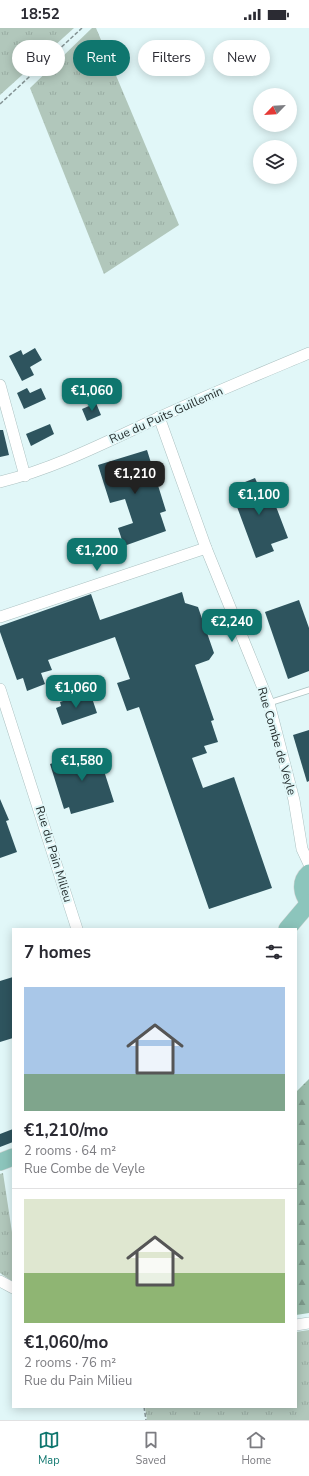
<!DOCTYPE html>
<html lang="en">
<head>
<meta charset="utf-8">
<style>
	body { margin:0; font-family:"Nunito Sans",sans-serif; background:#f7f7f7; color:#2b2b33; height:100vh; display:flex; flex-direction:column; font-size:15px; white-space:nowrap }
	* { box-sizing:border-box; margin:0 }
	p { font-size:13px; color:#7c7c81 }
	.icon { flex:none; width:22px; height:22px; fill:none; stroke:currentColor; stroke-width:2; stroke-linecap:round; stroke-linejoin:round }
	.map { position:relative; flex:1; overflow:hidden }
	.drawer { position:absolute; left:12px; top:900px; width:285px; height:480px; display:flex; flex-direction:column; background:#fff; border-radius:0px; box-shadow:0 2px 10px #0003 }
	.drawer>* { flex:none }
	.guide { position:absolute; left:12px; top:12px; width:285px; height:36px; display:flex; gap:8px }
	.needle { width:26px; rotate:245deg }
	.fabs { position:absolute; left:253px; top:60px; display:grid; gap:8px }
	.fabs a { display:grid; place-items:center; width:44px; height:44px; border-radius:50%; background:#fff; box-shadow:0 2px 10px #0003; font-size:20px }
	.price { position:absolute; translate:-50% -34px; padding:0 9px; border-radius:8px; background:#0f766e; color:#fff; font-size:13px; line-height:26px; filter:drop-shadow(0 1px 2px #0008) }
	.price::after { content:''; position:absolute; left:50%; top:24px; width:12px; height:9px; margin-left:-6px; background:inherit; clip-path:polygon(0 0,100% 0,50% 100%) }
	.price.active { background:#222; color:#fff }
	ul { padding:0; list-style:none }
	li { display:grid; align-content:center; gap:8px; height:212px; padding:0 12px }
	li+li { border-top:1px solid #e1e1e2 }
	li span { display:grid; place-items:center; height:124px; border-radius:0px; color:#555 }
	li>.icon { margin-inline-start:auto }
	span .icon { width:72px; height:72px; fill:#fffc; stroke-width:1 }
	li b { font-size:17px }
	h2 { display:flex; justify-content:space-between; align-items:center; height:48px; padding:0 12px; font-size:17px }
	.tag { padding:0 14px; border-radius:18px; background:#fff; box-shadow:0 2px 10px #0003; font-size:14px; line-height:36px }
	.tag.active { background:#0f766e; color:#fff }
	.status { display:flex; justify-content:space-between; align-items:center; height:28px; padding:0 20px; background:#fff; direction:ltr }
	.status svg { height:11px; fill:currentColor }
	.dock { display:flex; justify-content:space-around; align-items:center; height:56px; border-top:1px solid #e1e1e2; background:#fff; font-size:11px; color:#7c7c81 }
	.dock a { display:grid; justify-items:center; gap:2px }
	.dock .active { color:#0f766e }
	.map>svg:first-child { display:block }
</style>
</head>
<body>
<div class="status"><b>18:52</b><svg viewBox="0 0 49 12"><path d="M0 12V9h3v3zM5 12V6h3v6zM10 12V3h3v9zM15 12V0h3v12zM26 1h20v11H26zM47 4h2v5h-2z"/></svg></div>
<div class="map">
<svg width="309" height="1392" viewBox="0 0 309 1392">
	<defs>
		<pattern id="grass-tufts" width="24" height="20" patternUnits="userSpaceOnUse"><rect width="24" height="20" fill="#b1c7bb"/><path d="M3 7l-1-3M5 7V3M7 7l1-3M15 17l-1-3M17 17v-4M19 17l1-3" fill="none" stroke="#98aba1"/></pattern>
		<pattern id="forest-firs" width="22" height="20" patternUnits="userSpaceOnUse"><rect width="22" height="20" fill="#99bcaa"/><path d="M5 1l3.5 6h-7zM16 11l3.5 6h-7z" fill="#7d998b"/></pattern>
	</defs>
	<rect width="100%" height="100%" fill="#e1f7f8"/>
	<g fill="url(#grass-tufts)">
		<polygon points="0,0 74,0 0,67"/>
		<polygon points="92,0 96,0 179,197 104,246 30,60"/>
		<polygon points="3,1145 13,1211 13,1254 0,1245 0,1146"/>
		<polygon points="309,1302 309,1392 147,1392 145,1379 296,1379 296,1304"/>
	</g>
	<polygon fill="url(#forest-firs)" points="309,1051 309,1285 296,1287 296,1064"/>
	<g fill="#2e545e">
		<polygon points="35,320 42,332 30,339 34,347 22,353 9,328 21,322 23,327"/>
		<polygon points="27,360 30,365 41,360 46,371 24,381 17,365"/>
		<polygon points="96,375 101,387 87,393 82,381"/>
		<polygon points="50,396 54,406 31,418 26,406"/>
		<polygon points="0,402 3,402 9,427 0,429"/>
		<polygon points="147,422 166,483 160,485 166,503 124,518 118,500 133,495 125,471 110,475 98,437"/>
		<polygon points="255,450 259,459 267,455 288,510 271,516 274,523 256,530 230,460"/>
		<polygon points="182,564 185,575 198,579 214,625 209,632 195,637 214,692 211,693 218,714 204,718 207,725 192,730 203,760 234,749 272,860 209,881 139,679 127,683 117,655 130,651 115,609 48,632 52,642 41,645 45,656 27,663 23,650 17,652 0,604 0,598 91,566 100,592"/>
		<polygon points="299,572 309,600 309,643 288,651 265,584"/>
		<polygon points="90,664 97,685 62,697 56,680 61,678 60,674"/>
		<polygon points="309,702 309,753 307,754 293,707"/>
		<polygon points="97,721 114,774 71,786 69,779 64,781 50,736"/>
		<polygon points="0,771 9,792 6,793 17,824 0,830"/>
		<polygon points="13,949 13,1010 0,1014 0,953"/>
		<polygon points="13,1101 13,1114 0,1119 0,1106"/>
	</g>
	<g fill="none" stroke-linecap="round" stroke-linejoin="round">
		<g stroke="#abc1c1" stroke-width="7">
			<polyline id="lane" points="269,675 309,662"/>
		</g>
		<g stroke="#abc1c1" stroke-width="12">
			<g id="street">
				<polyline points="0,357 25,448"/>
				<polyline points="159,389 206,520 269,675 294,772 302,821 309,836"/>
				<path d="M 0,454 C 56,440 106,414 158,390 C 208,367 259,346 309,325"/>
				<polyline points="0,589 206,520"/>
				<polyline points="0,661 77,901"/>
				<polyline points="0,1253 13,1260"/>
				<polyline points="296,1297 309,1295"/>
			</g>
		</g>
		<g stroke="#d3d5d5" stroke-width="18">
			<g id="primary">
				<path d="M 309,845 C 299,854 302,866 309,875"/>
				<polyline points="287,901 309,875"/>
				<polyline points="0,1134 13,1129"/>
			</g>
		</g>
		<g stroke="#849394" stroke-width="1.5" stroke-dasharray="4 2" stroke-linecap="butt">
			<polyline points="0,76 82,0"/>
			<polyline points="144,1379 146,1392"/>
		</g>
		<use href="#lane" stroke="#fff" stroke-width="5.5"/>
		<use href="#street" stroke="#fff" stroke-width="11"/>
		<use href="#primary" stroke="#8cc5bc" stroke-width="17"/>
	</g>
	<g text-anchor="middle" stroke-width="4" stroke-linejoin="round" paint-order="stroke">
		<g font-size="12" fill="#252e2e" stroke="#e1f7f8">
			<text transform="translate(166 387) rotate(-24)" y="4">Rue du Puits Guillemin</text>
			<text transform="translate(277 713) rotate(74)" y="4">Rue Combe de Veyle</text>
			<text transform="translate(54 826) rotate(73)" y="4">Rue du Pain Milieu</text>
		</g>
	</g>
</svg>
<div class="fabs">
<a><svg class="needle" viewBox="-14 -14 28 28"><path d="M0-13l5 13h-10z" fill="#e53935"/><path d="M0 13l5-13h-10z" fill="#7c7c81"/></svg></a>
<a><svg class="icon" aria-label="layers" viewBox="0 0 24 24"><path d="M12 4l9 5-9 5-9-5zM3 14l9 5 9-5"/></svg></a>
</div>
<b class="price" style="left:92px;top:384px">€1,060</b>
<b class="price active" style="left:135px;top:467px">€1,210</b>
<b class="price" style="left:259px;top:488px">€1,100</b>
<b class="price" style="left:97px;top:544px">€1,200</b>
<b class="price" style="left:232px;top:615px">€2,240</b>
<b class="price" style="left:76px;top:681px">€1,060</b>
<b class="price" style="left:82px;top:754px">€1,580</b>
<div class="guide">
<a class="tag">Buy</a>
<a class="tag active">Rent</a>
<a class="tag">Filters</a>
<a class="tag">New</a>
</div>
<section class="drawer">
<h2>7 homes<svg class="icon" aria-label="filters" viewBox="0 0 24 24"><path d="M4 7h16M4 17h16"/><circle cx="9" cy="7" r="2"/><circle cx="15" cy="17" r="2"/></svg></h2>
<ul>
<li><span style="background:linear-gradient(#a9c7e8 70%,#7fa58c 0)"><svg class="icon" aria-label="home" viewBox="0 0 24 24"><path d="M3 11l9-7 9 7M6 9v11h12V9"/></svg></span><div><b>€1,210/mo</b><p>2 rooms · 64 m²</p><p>Rue Combe de Veyle</p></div></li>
<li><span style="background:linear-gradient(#dfe7d0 60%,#8fb573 0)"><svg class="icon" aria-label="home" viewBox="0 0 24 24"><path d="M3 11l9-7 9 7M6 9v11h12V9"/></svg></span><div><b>€1,060/mo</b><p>2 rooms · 76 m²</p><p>Rue du Pain Milieu</p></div></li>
</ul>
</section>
</div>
<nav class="dock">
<a class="active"><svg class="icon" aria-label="map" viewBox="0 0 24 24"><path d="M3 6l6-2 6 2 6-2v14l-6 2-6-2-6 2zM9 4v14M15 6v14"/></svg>Map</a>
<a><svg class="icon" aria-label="saved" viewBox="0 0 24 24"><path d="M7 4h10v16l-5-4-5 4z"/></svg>Saved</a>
<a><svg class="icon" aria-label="home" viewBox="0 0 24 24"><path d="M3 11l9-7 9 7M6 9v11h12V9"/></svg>Home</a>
</nav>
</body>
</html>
